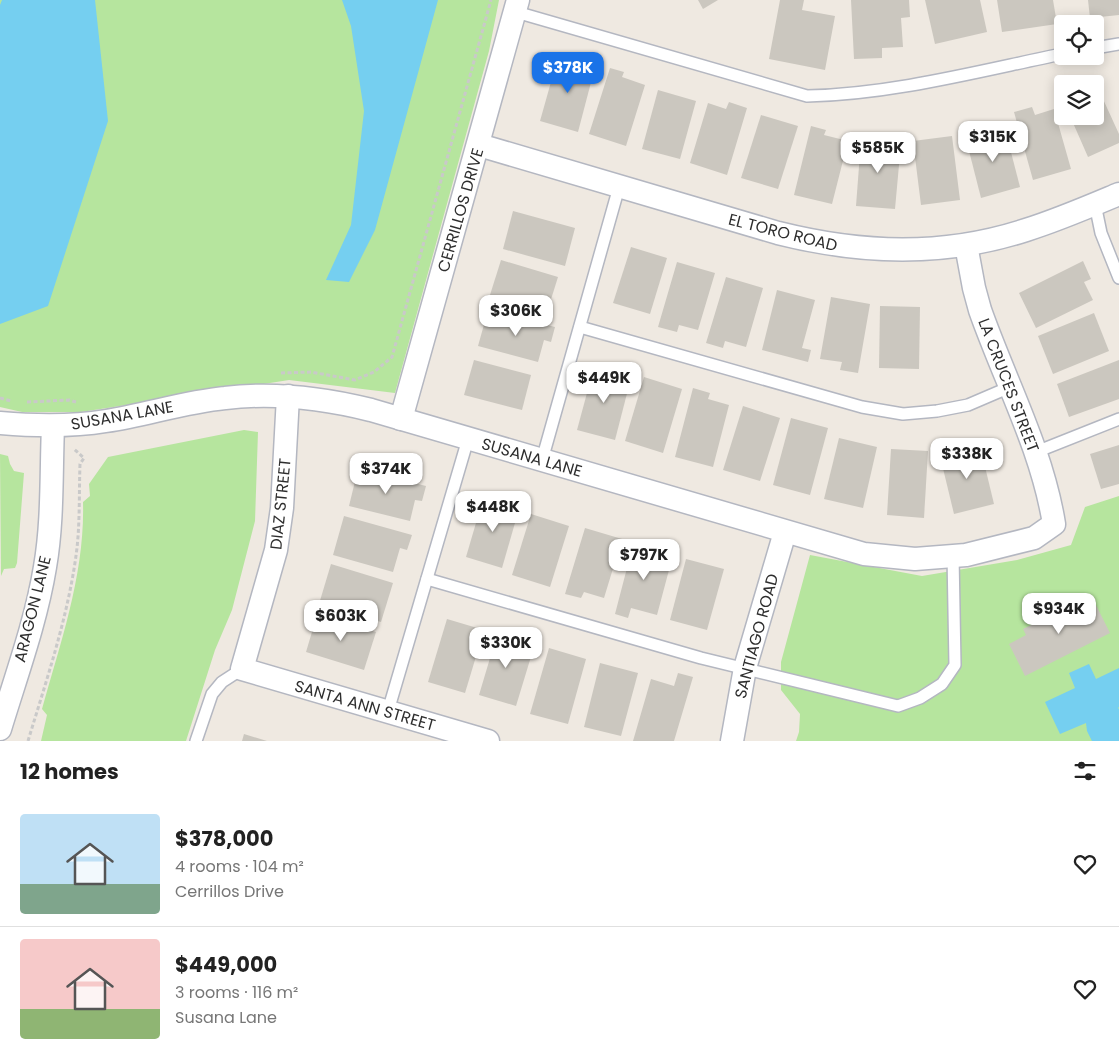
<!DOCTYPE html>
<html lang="en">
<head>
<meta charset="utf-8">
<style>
	body { margin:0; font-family:Poppins,sans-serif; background:#f2f2f2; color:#222; height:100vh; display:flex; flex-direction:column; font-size:19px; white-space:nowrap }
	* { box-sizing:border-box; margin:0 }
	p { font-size:16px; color:#767676 }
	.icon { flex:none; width:28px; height:28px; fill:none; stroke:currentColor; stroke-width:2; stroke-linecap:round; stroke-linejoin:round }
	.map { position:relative; height:741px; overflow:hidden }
	.panel { display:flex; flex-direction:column; background:#fff; flex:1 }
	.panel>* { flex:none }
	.controls { position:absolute; left:1054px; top:15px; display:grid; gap:10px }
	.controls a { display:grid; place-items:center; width:50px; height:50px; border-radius:5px; background:#fff; box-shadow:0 2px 12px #0003; font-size:25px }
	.price { position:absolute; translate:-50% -42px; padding:0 11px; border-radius:10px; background:#fff; color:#222; font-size:16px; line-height:32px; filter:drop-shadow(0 1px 2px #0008) }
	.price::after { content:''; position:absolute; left:50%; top:30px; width:15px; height:11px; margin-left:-8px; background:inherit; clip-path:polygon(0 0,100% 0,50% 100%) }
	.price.current { background:#1a73e8; color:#fff }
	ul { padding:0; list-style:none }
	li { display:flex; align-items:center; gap:15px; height:125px; padding:0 20px }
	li+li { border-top:1px solid #e0e0e0 }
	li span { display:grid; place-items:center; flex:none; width:140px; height:100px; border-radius:5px; color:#555 }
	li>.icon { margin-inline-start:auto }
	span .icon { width:60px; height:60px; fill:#fffc; stroke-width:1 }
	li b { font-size:21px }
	h2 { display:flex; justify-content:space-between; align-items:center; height:60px; padding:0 20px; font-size:21px }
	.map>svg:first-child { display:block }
</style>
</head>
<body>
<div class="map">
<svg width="1119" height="741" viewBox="0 0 1119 741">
	<rect width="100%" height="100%" fill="#efe9e1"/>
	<g fill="#b6e59e">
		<polygon points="0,0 499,0 489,51 395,393 289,380 81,412 22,412 0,407"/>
		<path d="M 244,430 L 258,432 L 255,521 L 232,610 L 215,650 L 186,741 L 41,741 L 47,715 L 42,709 C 61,641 85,573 83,502 L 90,496 L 89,484 L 108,457 Z"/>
		<polygon points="0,454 8,456 10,464 14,471 24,473 17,563 15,568 4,569 1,576"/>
		<polygon points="1119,496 1119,741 796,741 799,732 800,714 781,690 781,662 810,555 922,576 1017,560 1071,545 1085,507"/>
	</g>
	<g fill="#75cff0">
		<polygon points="2,0 95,0 108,121 48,306 0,324 0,5"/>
		<polygon points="342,0 438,0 375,230 349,282 326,280 351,225 364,111 351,26"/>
		<polygon points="1089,664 1096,679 1119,668 1119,707 1118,708 1119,709 1119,741 1092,741 1087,731 1086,723 1060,734 1045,702 1075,688 1069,673"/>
	</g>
	<g fill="#cbc7bf">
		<polygon points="698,0 718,0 703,9"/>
		<polygon points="780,0 804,0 802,10 835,16 825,70 769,59"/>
		<polygon points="851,0 909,0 910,17 901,18 903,47 882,48 882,58 854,59"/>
		<polygon points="925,0 980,0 987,32 935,44"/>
		<polygon points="997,0 1053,0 1057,24 1002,32"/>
		<polygon points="1088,0 1119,0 1119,15 1090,18"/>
		<polygon points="558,57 595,67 578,132 540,121"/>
		<polygon points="610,68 624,72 622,77 645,85 626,146 589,134"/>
		<polygon points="1097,86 1119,134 1119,143 1088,157 1070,116 1095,116 1095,87"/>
		<polygon points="658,90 696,101 680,159 642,149"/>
		<polygon points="729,102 747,108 727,175 690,163 708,103 726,109"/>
		<polygon points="1032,107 1035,115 1054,109 1071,169 1033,180 1014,112"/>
		<polygon points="761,115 798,126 778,189 741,178"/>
		<polygon points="811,126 826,130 824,135 848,141 832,204 794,195"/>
		<polygon points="1005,129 1020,187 981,198 966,139"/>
		<polygon points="952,136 960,200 921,205 913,141"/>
		<polygon points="861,140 901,143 895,209 856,206"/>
		<polygon points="513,211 575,228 565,266 503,249"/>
		<polygon points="631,247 667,258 650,314 613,303"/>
		<polygon points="501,260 558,277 547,312 490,295"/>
		<polygon points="1083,261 1091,279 1084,282 1093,300 1036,328 1019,293"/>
		<polygon points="677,262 715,273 698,330 679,325 677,332 658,327"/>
		<polygon points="726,277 763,288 746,347 725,341 723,348 706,343"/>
		<polygon points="777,290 815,300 802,348 811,350 808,362 762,350"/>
		<polygon points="831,297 870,304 858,373 840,370 842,362 820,359"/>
		<polygon points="880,306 920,307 919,369 879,368"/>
		<polygon points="496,312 555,327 551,342 544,340 538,362 478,346 485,321 493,323"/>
		<polygon points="1094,313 1109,351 1053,374 1038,336"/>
		<polygon points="474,360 531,375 522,410 464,395"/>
		<polygon points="1119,360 1119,399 1069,417 1057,384"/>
		<polygon points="594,367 631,378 615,440 577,430"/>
		<polygon points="644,377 682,389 663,453 625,441"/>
		<polygon points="693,388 710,393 708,399 729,405 713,467 675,457"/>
		<polygon points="743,406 780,418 760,481 723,470"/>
		<polygon points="791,418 828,428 810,495 773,485"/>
		<polygon points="839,438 877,447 863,508 824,499"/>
		<polygon points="1119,445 1119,484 1101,489 1090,454"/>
		<polygon points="980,446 994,504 954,514 940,456"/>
		<polygon points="891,449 928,451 924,518 887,515"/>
		<polygon points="358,469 426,486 422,501 415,500 410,521 349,506"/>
		<polygon points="483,499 519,509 502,568 466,557"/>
		<polygon points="531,514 569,526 550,587 512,575"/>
		<polygon points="344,516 412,535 407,550 400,548 393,572 333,555"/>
		<polygon points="585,528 622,539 604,598 584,592 581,598 565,594"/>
		<polygon points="633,545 673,555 657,615 631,608 628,618 615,614"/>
		<polygon points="686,559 724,569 707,630 670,620"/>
		<polygon points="331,564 393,583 381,622 319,604"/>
		<polygon points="1091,595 1110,633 1025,676 1009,644 1026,635 1023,629"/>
		<polygon points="317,615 376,632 364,670 306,652"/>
		<polygon points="447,619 484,630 465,693 428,682"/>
		<polygon points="499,628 516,633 513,644 533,650 516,706 479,695"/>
		<polygon points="549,648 586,659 568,724 530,714"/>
		<polygon points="600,663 638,673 621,736 584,727"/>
		<polygon points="678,673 693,677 674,741 633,741 651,679 674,686"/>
		<polygon points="244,734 267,741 242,741"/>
	</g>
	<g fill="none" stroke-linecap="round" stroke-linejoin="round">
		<g stroke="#b4b7c1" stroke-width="14">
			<g id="lane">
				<path d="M 516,12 L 807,96 C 893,94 979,71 1062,54"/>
				<polyline points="1095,48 1119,44"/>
				<polyline points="1095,204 1101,233 1119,278"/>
				<polyline points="580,327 862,407 903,414 937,411 968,405 1010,387"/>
				<polyline points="1036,452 1119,419"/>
				<polyline points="542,460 619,187"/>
				<polyline points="427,579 701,658 898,706 920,698 942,684 955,665 953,555"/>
				<polyline points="388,711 468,439"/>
				<polyline points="196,741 212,694 222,682 242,669"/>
			</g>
		</g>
		<g stroke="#b4b7c1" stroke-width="25">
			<g id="street">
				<path d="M 479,145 L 778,233 C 862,254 943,257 1026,230 C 1058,220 1088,207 1119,194"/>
				<polyline points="288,396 282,508 276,550 242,669 488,741"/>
				<polyline points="401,419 518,0"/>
				<path d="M 0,423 C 35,426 70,427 106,421 C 146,415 184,402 225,398 C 275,392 323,398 371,410 L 864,554 L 915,559 L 966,555 L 1034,538 L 1054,524 C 1042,449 1005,381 980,310 L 974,288 L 966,245"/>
				<path d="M 0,729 C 16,676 36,622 45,567 C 53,521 51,473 53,426"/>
				<polyline points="732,741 745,668 785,532"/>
			</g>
		</g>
		<g stroke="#c9c9c9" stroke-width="3" stroke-dasharray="4 2.5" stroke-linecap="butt">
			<polyline points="281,373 311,372 355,380 374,372 392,357 491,0"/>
			<polyline points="0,398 11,401"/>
			<polyline points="27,402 69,400 76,402"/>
			<path d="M 28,741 C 47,678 69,614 77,548 C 80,520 79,492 80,464 L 84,458 L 74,449"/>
		</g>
		<use href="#lane" stroke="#fff" stroke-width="11"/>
		<use href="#street" stroke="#fff" stroke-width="22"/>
	</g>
	<g text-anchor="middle" stroke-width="4" stroke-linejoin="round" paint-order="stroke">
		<g font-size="16" fill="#2e2e2e" stroke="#fff">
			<text transform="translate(460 210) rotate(-74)" y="6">CERRILLOS DRIVE</text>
			<text transform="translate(783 232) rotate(14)" y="6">EL TORO ROAD</text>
			<text transform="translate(1009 385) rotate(69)" y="6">LA CRUCES STREET</text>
			<text transform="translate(122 415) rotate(-10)" y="6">SUSANA LANE</text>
			<text transform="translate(532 457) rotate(16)" y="6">SUSANA LANE</text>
			<text transform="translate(280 504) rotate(-84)" y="6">DIAZ STREET</text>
			<text transform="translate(32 609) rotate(-76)" y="6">ARAGON LANE</text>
			<text transform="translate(756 636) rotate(-75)" y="6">SANTIAGO ROAD</text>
			<text transform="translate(365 705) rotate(16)" y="6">SANTA ANN STREET</text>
		</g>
	</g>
</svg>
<div class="controls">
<a><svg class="icon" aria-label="locate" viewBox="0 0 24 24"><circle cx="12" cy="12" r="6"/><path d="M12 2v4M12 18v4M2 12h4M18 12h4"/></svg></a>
<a><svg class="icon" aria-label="layers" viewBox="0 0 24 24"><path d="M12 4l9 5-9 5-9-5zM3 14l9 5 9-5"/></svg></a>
</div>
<b class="price current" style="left:568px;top:94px">$378K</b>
<b class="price" style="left:993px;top:163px">$315K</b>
<b class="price" style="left:878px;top:174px">$585K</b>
<b class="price" style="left:516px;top:337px">$306K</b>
<b class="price" style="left:604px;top:404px">$449K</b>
<b class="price" style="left:967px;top:480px">$338K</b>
<b class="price" style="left:386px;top:495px">$374K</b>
<b class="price" style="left:493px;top:533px">$448K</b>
<b class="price" style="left:644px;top:581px">$797K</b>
<b class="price" style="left:1059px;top:635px">$934K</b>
<b class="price" style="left:341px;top:642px">$603K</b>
<b class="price" style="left:506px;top:669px">$330K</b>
</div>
<section class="panel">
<h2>12 homes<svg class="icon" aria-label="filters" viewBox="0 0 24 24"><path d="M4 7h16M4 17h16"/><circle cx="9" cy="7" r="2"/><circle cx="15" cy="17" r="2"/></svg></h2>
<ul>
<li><span style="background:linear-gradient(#bfe0f5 70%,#7fa58c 0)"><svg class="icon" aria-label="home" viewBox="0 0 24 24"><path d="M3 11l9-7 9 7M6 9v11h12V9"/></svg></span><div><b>$378,000</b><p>4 rooms · 104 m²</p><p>Cerrillos Drive</p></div><svg class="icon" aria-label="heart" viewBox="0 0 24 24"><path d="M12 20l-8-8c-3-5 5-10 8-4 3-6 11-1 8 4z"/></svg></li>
<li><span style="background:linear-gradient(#f6c9c9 70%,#8fb573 0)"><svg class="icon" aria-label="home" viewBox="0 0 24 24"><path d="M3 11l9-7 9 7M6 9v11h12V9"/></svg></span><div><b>$449,000</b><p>3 rooms · 116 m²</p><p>Susana Lane</p></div><svg class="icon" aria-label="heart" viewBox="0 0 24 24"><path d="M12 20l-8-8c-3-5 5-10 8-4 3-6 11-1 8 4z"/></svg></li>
</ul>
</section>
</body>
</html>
